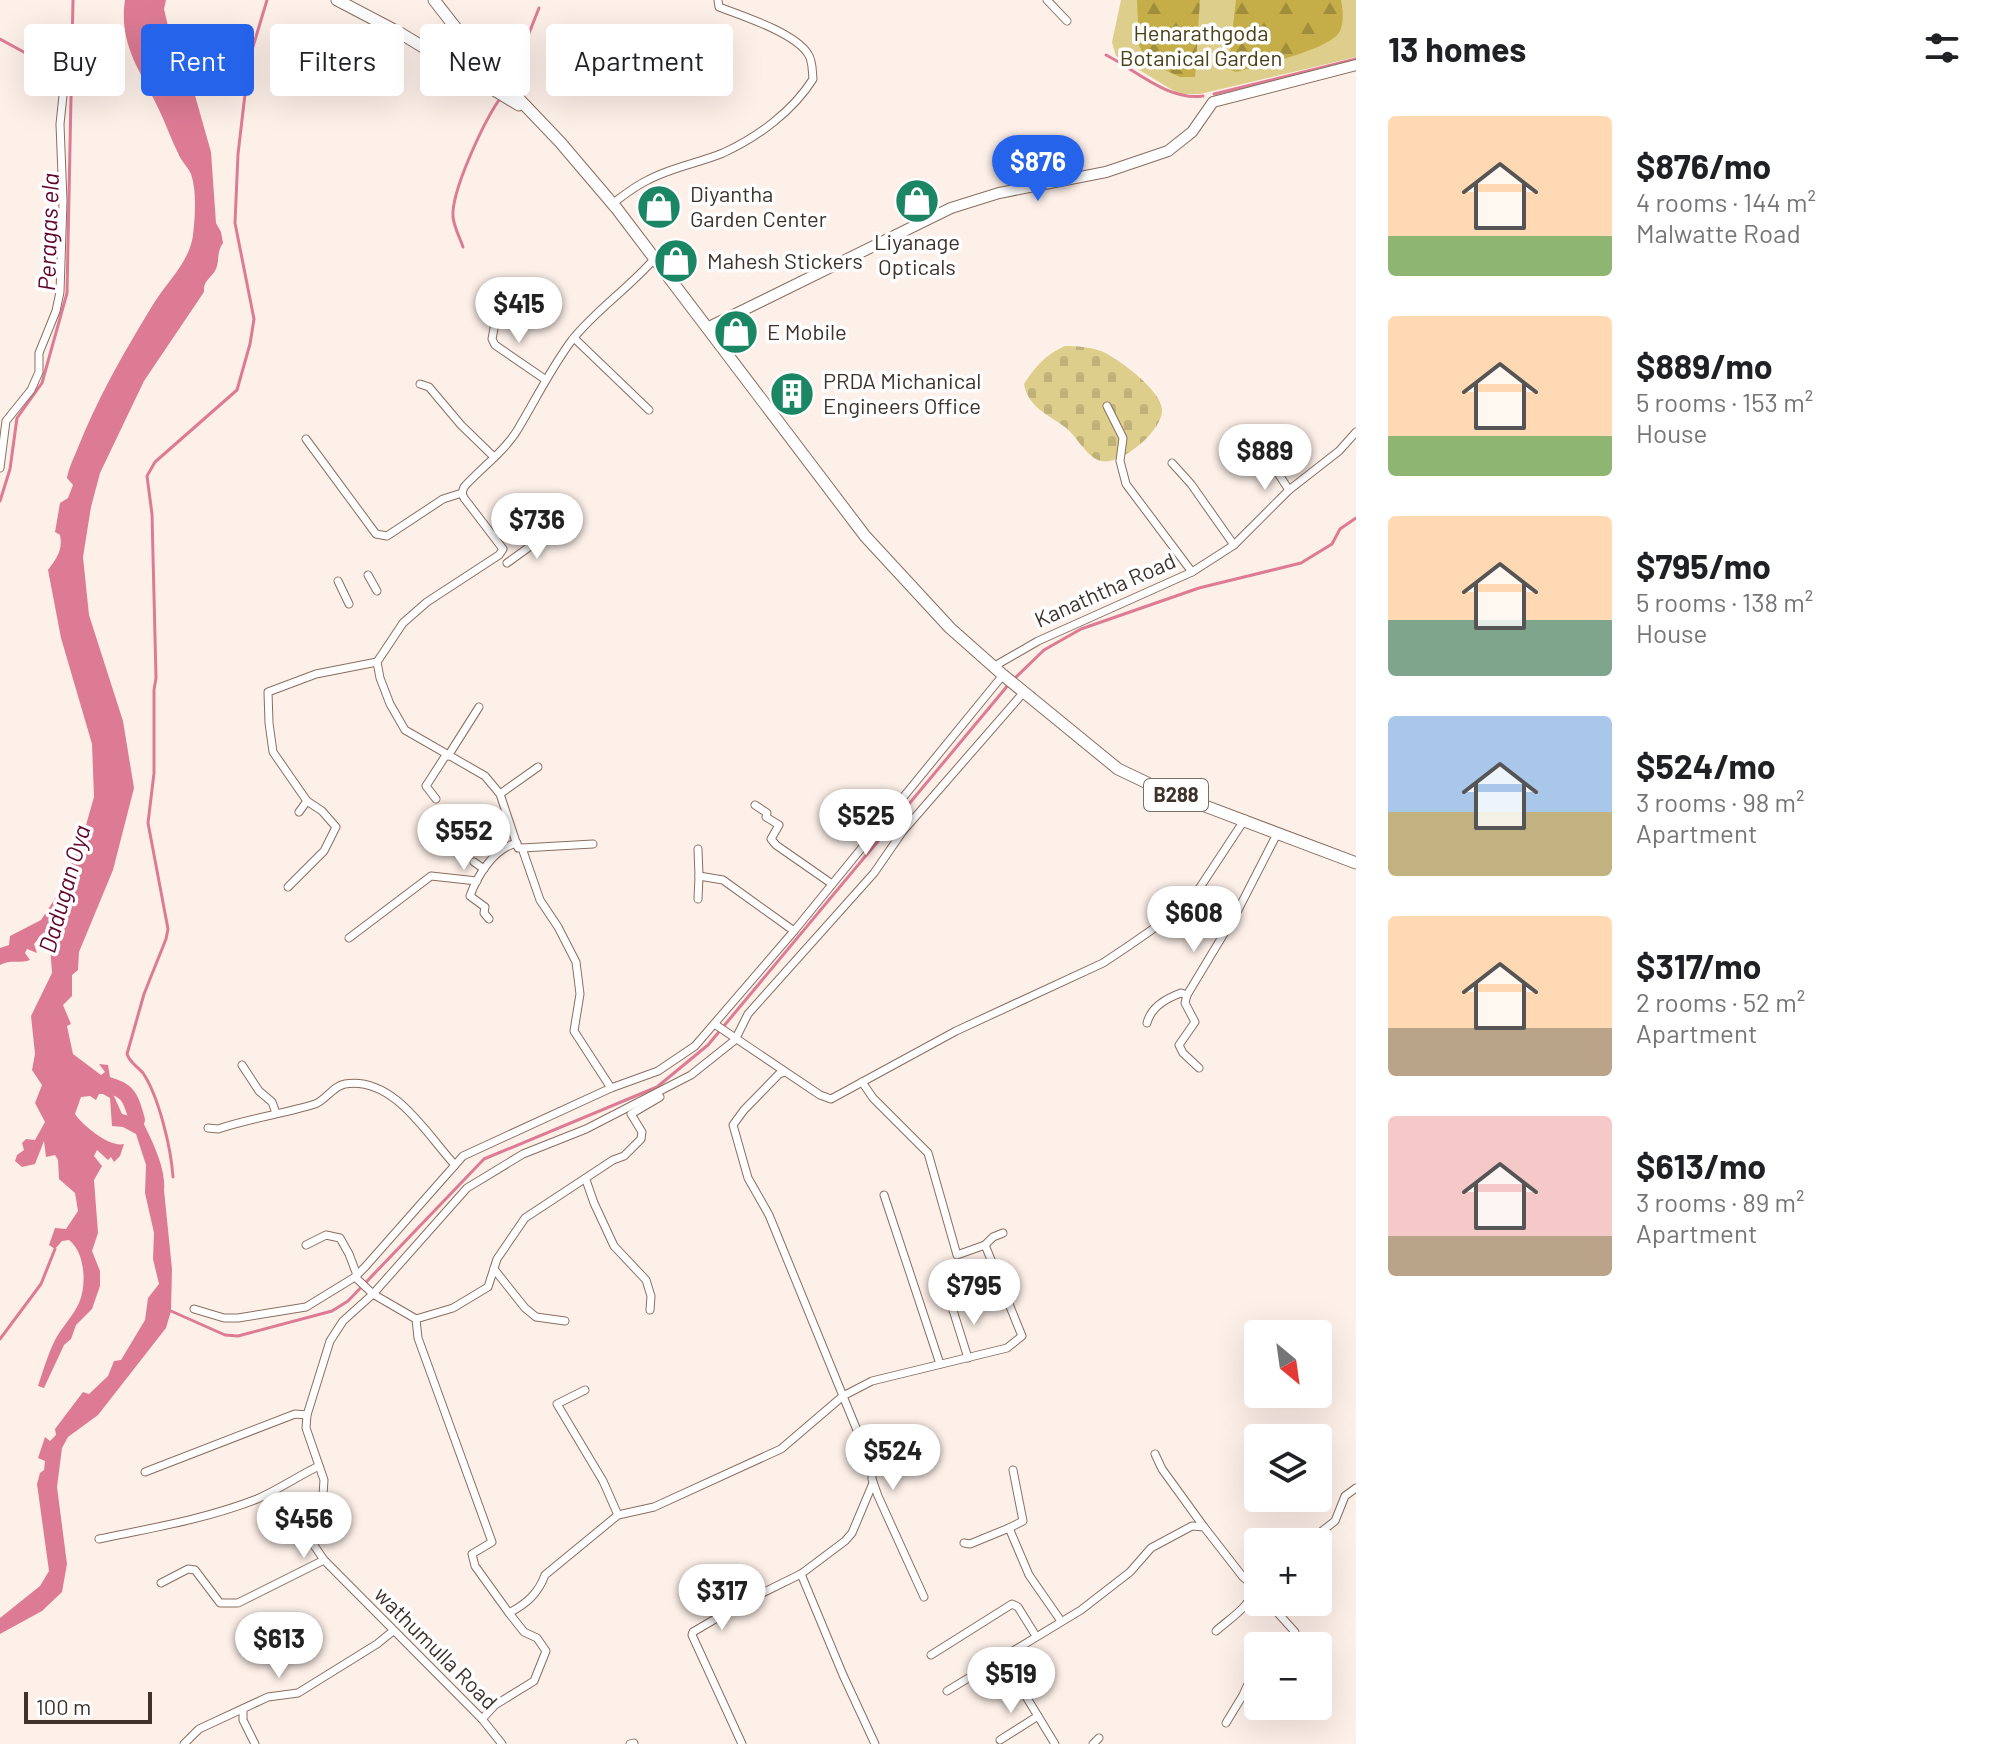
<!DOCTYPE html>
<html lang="en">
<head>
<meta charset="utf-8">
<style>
	body { margin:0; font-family:Barlow,sans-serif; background:#f6f6f6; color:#202124; height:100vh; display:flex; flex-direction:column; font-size:30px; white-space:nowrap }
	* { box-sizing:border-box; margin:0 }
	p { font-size:26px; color:#757577 }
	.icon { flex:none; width:44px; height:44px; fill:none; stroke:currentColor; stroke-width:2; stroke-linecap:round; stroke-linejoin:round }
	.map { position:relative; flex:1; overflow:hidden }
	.drawer { display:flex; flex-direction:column; background:#fff; width:640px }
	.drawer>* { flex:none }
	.guide { position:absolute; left:24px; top:24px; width:760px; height:72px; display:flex; gap:16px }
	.needle { width:52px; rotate:151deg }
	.buttons { position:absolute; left:1244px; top:1320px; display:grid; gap:16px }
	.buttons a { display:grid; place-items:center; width:88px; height:88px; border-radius:8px; background:#fff; box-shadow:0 8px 32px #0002; font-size:40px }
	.scale { position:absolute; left:24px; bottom:20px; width:128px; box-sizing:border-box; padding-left:8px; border:4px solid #3e322b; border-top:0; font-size:22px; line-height:28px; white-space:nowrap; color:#3e322b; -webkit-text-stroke:6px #fff; paint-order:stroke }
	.price { position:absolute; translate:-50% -68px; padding:0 18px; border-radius:28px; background:#fff; color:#222; font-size:26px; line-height:52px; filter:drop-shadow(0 2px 4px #0008) }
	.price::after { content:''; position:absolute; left:50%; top:48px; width:24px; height:18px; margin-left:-12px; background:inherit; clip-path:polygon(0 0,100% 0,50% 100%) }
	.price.current { background:#2563eb; color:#fff }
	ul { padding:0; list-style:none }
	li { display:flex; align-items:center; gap:24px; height:200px; padding:0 32px }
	li span { display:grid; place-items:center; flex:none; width:224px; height:160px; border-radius:8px; color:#555 }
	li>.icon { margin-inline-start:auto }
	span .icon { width:96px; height:96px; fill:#fffc; stroke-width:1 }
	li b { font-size:34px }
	h2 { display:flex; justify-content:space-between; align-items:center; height:96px; padding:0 32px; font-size:34px }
	.tag { padding:0 28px; border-radius:8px; background:#fff; box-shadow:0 8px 32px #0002; font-size:28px; line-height:72px }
	.tag.current { background:#2563eb; color:#fff }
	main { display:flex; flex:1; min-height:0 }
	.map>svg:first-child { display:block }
</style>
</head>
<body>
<main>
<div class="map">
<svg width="1356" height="1744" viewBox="0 0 1356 1744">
	<defs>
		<pattern id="forest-firs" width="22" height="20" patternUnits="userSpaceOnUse" patternTransform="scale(2)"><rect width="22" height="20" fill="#c5ae48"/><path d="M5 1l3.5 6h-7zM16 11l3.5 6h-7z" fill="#a18e3c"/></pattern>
		<pattern id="cemetery-stones" width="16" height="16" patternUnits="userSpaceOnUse" patternTransform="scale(2)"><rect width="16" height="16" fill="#ddce8b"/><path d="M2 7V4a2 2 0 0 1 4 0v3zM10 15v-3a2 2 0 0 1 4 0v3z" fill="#bfb178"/></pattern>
	</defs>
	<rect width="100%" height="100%" fill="#fdf0e9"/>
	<polygon fill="#ddce8b" points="1121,0 1356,0 1356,57 1200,94 1179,94 1116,56 1112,42"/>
	<g fill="url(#forest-firs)">
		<polygon points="1137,0 1200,0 1195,77 1180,77 1146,61 1139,45"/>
		<path d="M 1236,0 L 1341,0 C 1343,10 1344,21 1340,31 C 1331,50 1258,65 1236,72 L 1228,69 Z"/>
	</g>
	<path fill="url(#cemetery-stones)" d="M 1065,346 C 1076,346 1090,347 1101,351 C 1118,358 1162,391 1162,410 C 1163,430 1121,466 1101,461 C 1087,458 1076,435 1065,427 C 1047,414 1028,407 1024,384 C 1036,366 1045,355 1065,346 Z"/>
	<path fill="#de7b94" d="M 125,0 L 166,0 L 164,9 L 178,68 L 194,92 L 211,152 L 216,223 L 221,232 L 223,243 C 216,253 220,260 216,269 C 211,279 203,280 204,292 L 144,381 L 100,473 L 91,507 L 83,557 L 89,615 L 123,721 L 134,788 L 113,870 L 79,952 L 78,970 L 72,975 L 72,996 L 63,1005 L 71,1024 L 67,1026 L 73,1054 L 101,1075 L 105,1072 L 99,1064 L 108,1065 L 110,1077 L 118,1080 L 122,1086 L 119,1088 L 119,1093 L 115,1092 L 113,1094 L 122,1114 L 130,1116 L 127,1105 L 132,1101 C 144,1125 167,1164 164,1190 L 172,1269 L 171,1311 L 166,1328 L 98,1415 L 68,1437 L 62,1448 L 57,1487 L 67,1564 L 62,1592 L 42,1611 L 0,1634 L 0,1618 L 40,1586 L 49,1571 L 37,1484 L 40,1473 L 44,1470 L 45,1461 L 38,1458 L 45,1437 L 50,1441 L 56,1435 L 55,1429 L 83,1392 L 89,1394 L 108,1376 L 114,1361 L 121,1360 L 145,1320 L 148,1298 L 159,1284 L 153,1259 L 154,1233 L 145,1193 L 146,1165 L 136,1134 L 123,1127 L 112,1126 L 110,1098 L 103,1094 L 99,1094 L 96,1100 L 90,1096 L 81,1097 L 75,1114 C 82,1125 110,1148 124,1144 L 120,1156 L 114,1162 L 111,1157 L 108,1160 L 97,1150 L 94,1156 L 102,1166 L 94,1180 L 98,1233 L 92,1251 L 100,1271 L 100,1286 L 92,1309 L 76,1325 L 71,1339 L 64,1345 L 44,1388 L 38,1386 C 43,1371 48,1354 55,1340 C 62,1327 73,1316 79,1303 C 87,1285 85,1252 69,1240 L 62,1241 L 55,1249 L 49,1245 L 55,1228 L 66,1229 L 78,1211 L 75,1193 L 59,1179 L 58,1160 L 55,1155 L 46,1157 L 44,1141 L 35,1164 L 22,1167 L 15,1161 L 17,1155 L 24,1150 L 22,1143 L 26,1139 L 35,1140 L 45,1122 L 35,1103 L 42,1085 L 32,1070 L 35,1054 L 31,1016 L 52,973 L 50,946 L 44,932 L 34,944 L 37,953 L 27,949 L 25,953 L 30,960 C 19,964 11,959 0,965 L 0,948 L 9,945 L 10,936 L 41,920 L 60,891 L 82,839 L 94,797 L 92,744 L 61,638 L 48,570 C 57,558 63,550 60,535 L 55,532 L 60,503 L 68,498 L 73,485 L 67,478 C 69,467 73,460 77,450 C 97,399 125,350 154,303 C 167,282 190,261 193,235 C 195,217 197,192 191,174 C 188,167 181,161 178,153 C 172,141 167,127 161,114 C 143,74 118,47 125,0 Z"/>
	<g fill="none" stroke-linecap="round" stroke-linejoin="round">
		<g stroke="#de7b94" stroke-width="3">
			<polyline points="0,39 42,62 54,72 58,68 63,69"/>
			<path d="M 1106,55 C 1136,70 1168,101 1203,96"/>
			<polyline points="512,76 539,8"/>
			<polyline points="1214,94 1356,59"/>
			<path d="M 463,247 C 460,238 454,227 453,217 C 451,191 484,122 499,100"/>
			<polyline points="0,501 10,469 17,418 42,383 67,293 73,0"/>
			<polyline points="1014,679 1044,650 1081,629 1199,588 1301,563 1332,544 1340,529 1356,518"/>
			<path d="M 173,1177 C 171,1148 159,1097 143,1073 C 137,1066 130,1063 127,1054 L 144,994 L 166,939 L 168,929 L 148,823 L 154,773 L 154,690 L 156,678 L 152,514 L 147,476 L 155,462 L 237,390 L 250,344 L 254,319 L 235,223 L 238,154 L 249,60 L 267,0"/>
			<polyline points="171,1311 225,1335 238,1336 332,1311 348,1301 484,1159 657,1087 708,1045 1009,684"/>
			<polyline points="0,1339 41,1284 55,1249"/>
		</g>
		<path stroke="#de7b94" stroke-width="16" d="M 101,1084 C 127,1089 130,1094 137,1120"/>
		<g stroke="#8a6e5f" stroke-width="9">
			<g id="street">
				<polyline points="1047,0 1067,21"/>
				<path d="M 612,204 C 624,195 635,186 648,180 C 672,167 699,163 723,153 C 758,137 793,111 813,79 C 812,71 813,61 808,54 C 795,33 743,16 719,7 L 718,0"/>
				<polyline points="498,307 492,339 495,345 546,380"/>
				<polyline points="574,338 649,410"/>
				<polyline points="420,384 429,387 461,425 494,457"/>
				<polyline points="1251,432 1289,490"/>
				<polyline points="306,439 376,534 387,536 443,499 462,493"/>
				<polyline points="1172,463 1191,484 1234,545"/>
				<polyline points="0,468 6,421 31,390 39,372 39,353 56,311 60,292 63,201 60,124 66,67"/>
				<polyline points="507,563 550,532"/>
				<polyline points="1192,572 1234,545 1289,490 1339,451 1356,432"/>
				<polyline points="368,575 377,591"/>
				<polyline points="338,581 349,604"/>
				<polyline points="993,667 1038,641 1192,572 1126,484 1120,461 1123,438 1107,406"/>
				<polyline points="448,756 479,707"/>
				<polyline points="500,794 538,767"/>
				<polyline points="436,799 426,786 446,755"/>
				<polyline points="755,805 767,813 766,817 779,825 771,839 776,845 832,884"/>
				<polyline points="299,812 307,801"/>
				<polyline points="522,848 593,844"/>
				<polyline points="698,849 699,876"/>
				<polyline points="474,862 484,869"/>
				<polyline points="288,887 324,851 336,827 322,811 307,801 273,752 269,723 268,692 316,674 377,662"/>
				<polyline points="698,899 699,876 723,880 794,931"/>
				<path d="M 489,919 L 484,913 L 485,907 L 470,896 C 477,876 494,848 517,843"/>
				<polyline points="349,938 431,876 477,881"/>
				<path d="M 1147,1023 C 1151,1007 1167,998 1181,993 L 1187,995"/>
				<polyline points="716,1025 820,1095 831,1099 956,1031 1103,963 1127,947 1189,904 1245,819"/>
				<polyline points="242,1065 259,1091 272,1102 276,1113"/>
				<polyline points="1199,1068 1183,1053 1179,1045 1195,1022 1185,1003 1187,995 1237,912 1278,832"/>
				<polyline points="862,1082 873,1098 928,1153 957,1255 985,1245 1022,1336 1007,1348 872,1381 843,1396 872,1467 872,1479 878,1496 924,1597"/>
				<path d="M 611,1088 L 574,1031 L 580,994 L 576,962 L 558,927 L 540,900 L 522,848 L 518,848 L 500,794 L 485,776 L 405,730 L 390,704 L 380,678 L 377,662 L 403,623 L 427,602 L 499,555 L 503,549 L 464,498 L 462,493 L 464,487 C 481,468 505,451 518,429 C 536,399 551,368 572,340 C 596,310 629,288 655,258"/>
				<path d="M 208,1128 L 218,1129 C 250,1118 283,1114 315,1104 C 326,1100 333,1086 345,1084 C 394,1076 427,1135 455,1165"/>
				<polyline points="586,1180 594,1203 614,1246 646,1280 651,1296 650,1310"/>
				<polyline points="884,1195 940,1364"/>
				<polyline points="306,1245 326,1235 340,1238 349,1254 357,1275"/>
				<polyline points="985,1245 993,1237 1003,1233"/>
				<polyline points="494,1269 525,1308 536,1317 565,1321"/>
				<polyline points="355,1277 373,1294 416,1319 418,1338 492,1542 472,1554 475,1566 509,1613"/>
				<polyline points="952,1307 968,1358"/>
				<polyline points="194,1309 224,1318 238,1318 306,1307 355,1277 365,1267 463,1156 611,1088 658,1071 695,1046 794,931 1003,675"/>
				<polyline points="416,1319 453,1308 488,1287 497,1259 525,1218 613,1160 624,1156 641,1139 642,1132 631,1114 660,1097"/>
				<polyline points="585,1390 557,1404 603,1481 618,1515"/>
				<polyline points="1155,1454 1162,1469 1204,1527"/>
				<polyline points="145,1472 295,1414 307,1415"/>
				<polyline points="1009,1528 1023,1521 1013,1470"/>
				<path d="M 99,1539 C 152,1528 206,1519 257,1499 C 278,1490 298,1476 319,1466"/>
				<polyline points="1308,1542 1335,1521 1345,1496 1356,1488"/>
				<polyline points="964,1543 970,1544 1009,1528 1029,1575 1061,1621"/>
				<polyline points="801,1574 843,1675 875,1744"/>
				<polyline points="161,1583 188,1569 195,1570 220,1603 238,1603 324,1560"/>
				<polyline points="1268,1602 1295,1632 1290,1646"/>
				<path d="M 1216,1631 C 1230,1618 1251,1607 1254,1587"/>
				<polyline points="931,1655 1012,1604 1018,1607 1036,1636"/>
				<polyline points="1002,1657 1055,1744"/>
				<polyline points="947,1691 1081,1610 1130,1572 1151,1548 1192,1526 1204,1527 1243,1577 1253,1585"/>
				<polyline points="243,1709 243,1720 255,1744"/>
				<path d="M 482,1719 L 495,1705 L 534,1681 L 546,1651 L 537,1638 L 524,1632 L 509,1613 C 526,1604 538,1594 545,1575 L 618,1515 L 654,1507 L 781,1449 L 843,1396 L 769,1215 L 748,1178 L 733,1125 L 744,1110 L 779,1074 L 785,1072"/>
				<polyline points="1226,1723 1243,1695 1258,1662"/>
				<polyline points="1000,1740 1038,1716"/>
				<polyline points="184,1744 199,1729 268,1697 298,1693 377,1644 393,1631"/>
				<polyline points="502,1744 482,1719 324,1560 307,1535 305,1527 323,1495 324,1480 306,1428 307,1415 330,1341 343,1321 373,1294 467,1188 523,1154 586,1129 691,1075 735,1040 748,1014 874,873 903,831 1024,692"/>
				<polyline points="630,1744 634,1743"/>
				<polyline points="742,1744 692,1635 693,1632 744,1602 801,1574 845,1541 852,1533 873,1483"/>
				<polyline points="1093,1744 1099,1738"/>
			</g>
		</g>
		<g stroke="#8a6e5f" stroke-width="12">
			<polyline id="secondary" points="707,328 951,208 999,193 1106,172 1168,151 1192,132 1213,102 1356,65"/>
		</g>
		<g stroke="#8a6e5f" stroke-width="13">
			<g id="primary">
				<polyline points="337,0 400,33 519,105"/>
				<polyline points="434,0 477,55 560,142 617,209 865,536 950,628 1003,675 1118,769 1160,789 1356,863"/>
			</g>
		</g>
		<use href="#street" stroke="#fff" stroke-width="7"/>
		<use href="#secondary" stroke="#fff" stroke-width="10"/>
		<use href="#primary" stroke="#fff" stroke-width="11"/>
	</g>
	<defs>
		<g id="shop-disc" transform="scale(2.3)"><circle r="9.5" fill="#1b8663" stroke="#fff"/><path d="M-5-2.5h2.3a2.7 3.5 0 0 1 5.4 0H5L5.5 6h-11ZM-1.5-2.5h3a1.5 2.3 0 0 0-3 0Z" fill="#fff"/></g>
		<g id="building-disc" transform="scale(2.3)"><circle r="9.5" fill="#1b8663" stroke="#fff"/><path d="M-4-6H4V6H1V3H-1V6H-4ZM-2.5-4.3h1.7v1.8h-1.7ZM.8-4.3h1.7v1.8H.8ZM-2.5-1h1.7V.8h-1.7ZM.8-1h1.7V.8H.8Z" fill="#fff"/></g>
	</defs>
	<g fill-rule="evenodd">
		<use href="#shop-disc" x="917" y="201"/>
		<use href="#shop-disc" x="659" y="207"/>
		<use href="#shop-disc" x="676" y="261"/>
		<use href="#shop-disc" x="736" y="332"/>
		<use href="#building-disc" x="792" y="394"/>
	</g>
	<g text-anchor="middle" stroke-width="7" stroke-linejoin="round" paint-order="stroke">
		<rect fill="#fff" stroke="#78706b" stroke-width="2" x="1144" y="779" width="64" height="32" rx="6"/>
		<g font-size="20" font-weight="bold" fill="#3e322b">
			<text x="1176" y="802">B288</text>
		</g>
		<g font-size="22" fill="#494015" stroke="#fff">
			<text x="1201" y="41">Henarathgoda<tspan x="1201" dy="25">Botanical Garden</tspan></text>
		</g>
		<g font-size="22" fill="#3e322b" stroke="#fff" text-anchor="start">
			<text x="690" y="202">Diyantha<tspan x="690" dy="25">Garden Center</tspan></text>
			<text x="917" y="250" text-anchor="middle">Liyanage<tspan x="917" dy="25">Opticals</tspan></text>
			<text x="707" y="269">Mahesh Stickers</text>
			<text x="767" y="340">E Mobile</text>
			<text x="823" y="389">PRDA Michanical<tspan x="823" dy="25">Engineers Office</tspan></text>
		</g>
		<g font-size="22" fill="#3e322b" stroke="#fff">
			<text transform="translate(1105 590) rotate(-24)" y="8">Kanaththa Road</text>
			<text transform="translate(436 1648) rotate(45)" y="8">wathumulla Road</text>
		</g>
		<g font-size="24" font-style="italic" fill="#61052b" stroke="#fff">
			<text transform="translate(49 232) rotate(-88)" y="8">Peragas ela</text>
			<text transform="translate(65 889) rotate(-74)" y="8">Dadugan Oya</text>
		</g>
	</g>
</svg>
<div class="buttons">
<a><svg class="needle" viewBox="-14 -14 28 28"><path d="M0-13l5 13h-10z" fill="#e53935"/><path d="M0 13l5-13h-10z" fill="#757577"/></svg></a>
<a><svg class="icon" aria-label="layers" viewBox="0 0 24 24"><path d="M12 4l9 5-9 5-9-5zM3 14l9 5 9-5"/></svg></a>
<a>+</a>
<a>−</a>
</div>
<div class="scale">100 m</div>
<b class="price current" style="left:1038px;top:203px">$876</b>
<b class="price" style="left:519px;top:345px">$415</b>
<b class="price" style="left:1265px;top:492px">$889</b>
<b class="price" style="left:537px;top:561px">$736</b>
<b class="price" style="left:866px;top:857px">$525</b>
<b class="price" style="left:464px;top:872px">$552</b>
<b class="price" style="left:1194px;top:954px">$608</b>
<b class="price" style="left:974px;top:1327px">$795</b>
<b class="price" style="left:893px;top:1492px">$524</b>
<b class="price" style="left:304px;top:1560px">$456</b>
<b class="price" style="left:722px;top:1632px">$317</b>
<b class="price" style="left:279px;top:1680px">$613</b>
<b class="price" style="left:1011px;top:1715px">$519</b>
<div class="guide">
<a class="tag">Buy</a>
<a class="tag current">Rent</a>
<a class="tag">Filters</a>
<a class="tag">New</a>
<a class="tag">Apartment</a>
</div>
</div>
<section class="drawer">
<h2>13 homes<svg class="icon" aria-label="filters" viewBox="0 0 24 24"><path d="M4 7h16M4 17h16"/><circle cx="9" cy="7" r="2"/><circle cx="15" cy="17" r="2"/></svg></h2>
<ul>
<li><span style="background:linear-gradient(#ffd9b3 75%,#8fb573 0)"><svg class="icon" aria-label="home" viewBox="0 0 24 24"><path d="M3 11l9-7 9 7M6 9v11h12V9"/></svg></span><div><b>$876/mo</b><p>4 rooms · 144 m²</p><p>Malwatte Road</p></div></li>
<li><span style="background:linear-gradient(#ffd9b3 75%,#8fb573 0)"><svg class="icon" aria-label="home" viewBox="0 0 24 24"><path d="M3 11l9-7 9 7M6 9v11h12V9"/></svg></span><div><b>$889/mo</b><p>5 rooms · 153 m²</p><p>House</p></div></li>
<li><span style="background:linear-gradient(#ffd9b3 65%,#7fa58c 0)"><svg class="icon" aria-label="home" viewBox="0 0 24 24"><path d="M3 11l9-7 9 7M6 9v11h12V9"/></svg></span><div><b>$795/mo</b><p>5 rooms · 138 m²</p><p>House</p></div></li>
<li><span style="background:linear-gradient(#a9c7e8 60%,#c2b280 0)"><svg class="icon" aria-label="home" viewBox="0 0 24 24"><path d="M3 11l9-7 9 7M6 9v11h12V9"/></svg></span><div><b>$524/mo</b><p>3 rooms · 98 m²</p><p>Apartment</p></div></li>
<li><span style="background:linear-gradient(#ffd9b3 70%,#b9a48a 0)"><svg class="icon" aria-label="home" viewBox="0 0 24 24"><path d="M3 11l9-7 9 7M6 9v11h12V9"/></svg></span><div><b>$317/mo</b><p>2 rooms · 52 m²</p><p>Apartment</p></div></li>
<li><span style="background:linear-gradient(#f6c9c9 75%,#b9a48a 0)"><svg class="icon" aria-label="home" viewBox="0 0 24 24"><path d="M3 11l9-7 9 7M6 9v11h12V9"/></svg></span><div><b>$613/mo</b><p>3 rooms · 89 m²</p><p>Apartment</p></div></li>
</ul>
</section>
</main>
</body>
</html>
